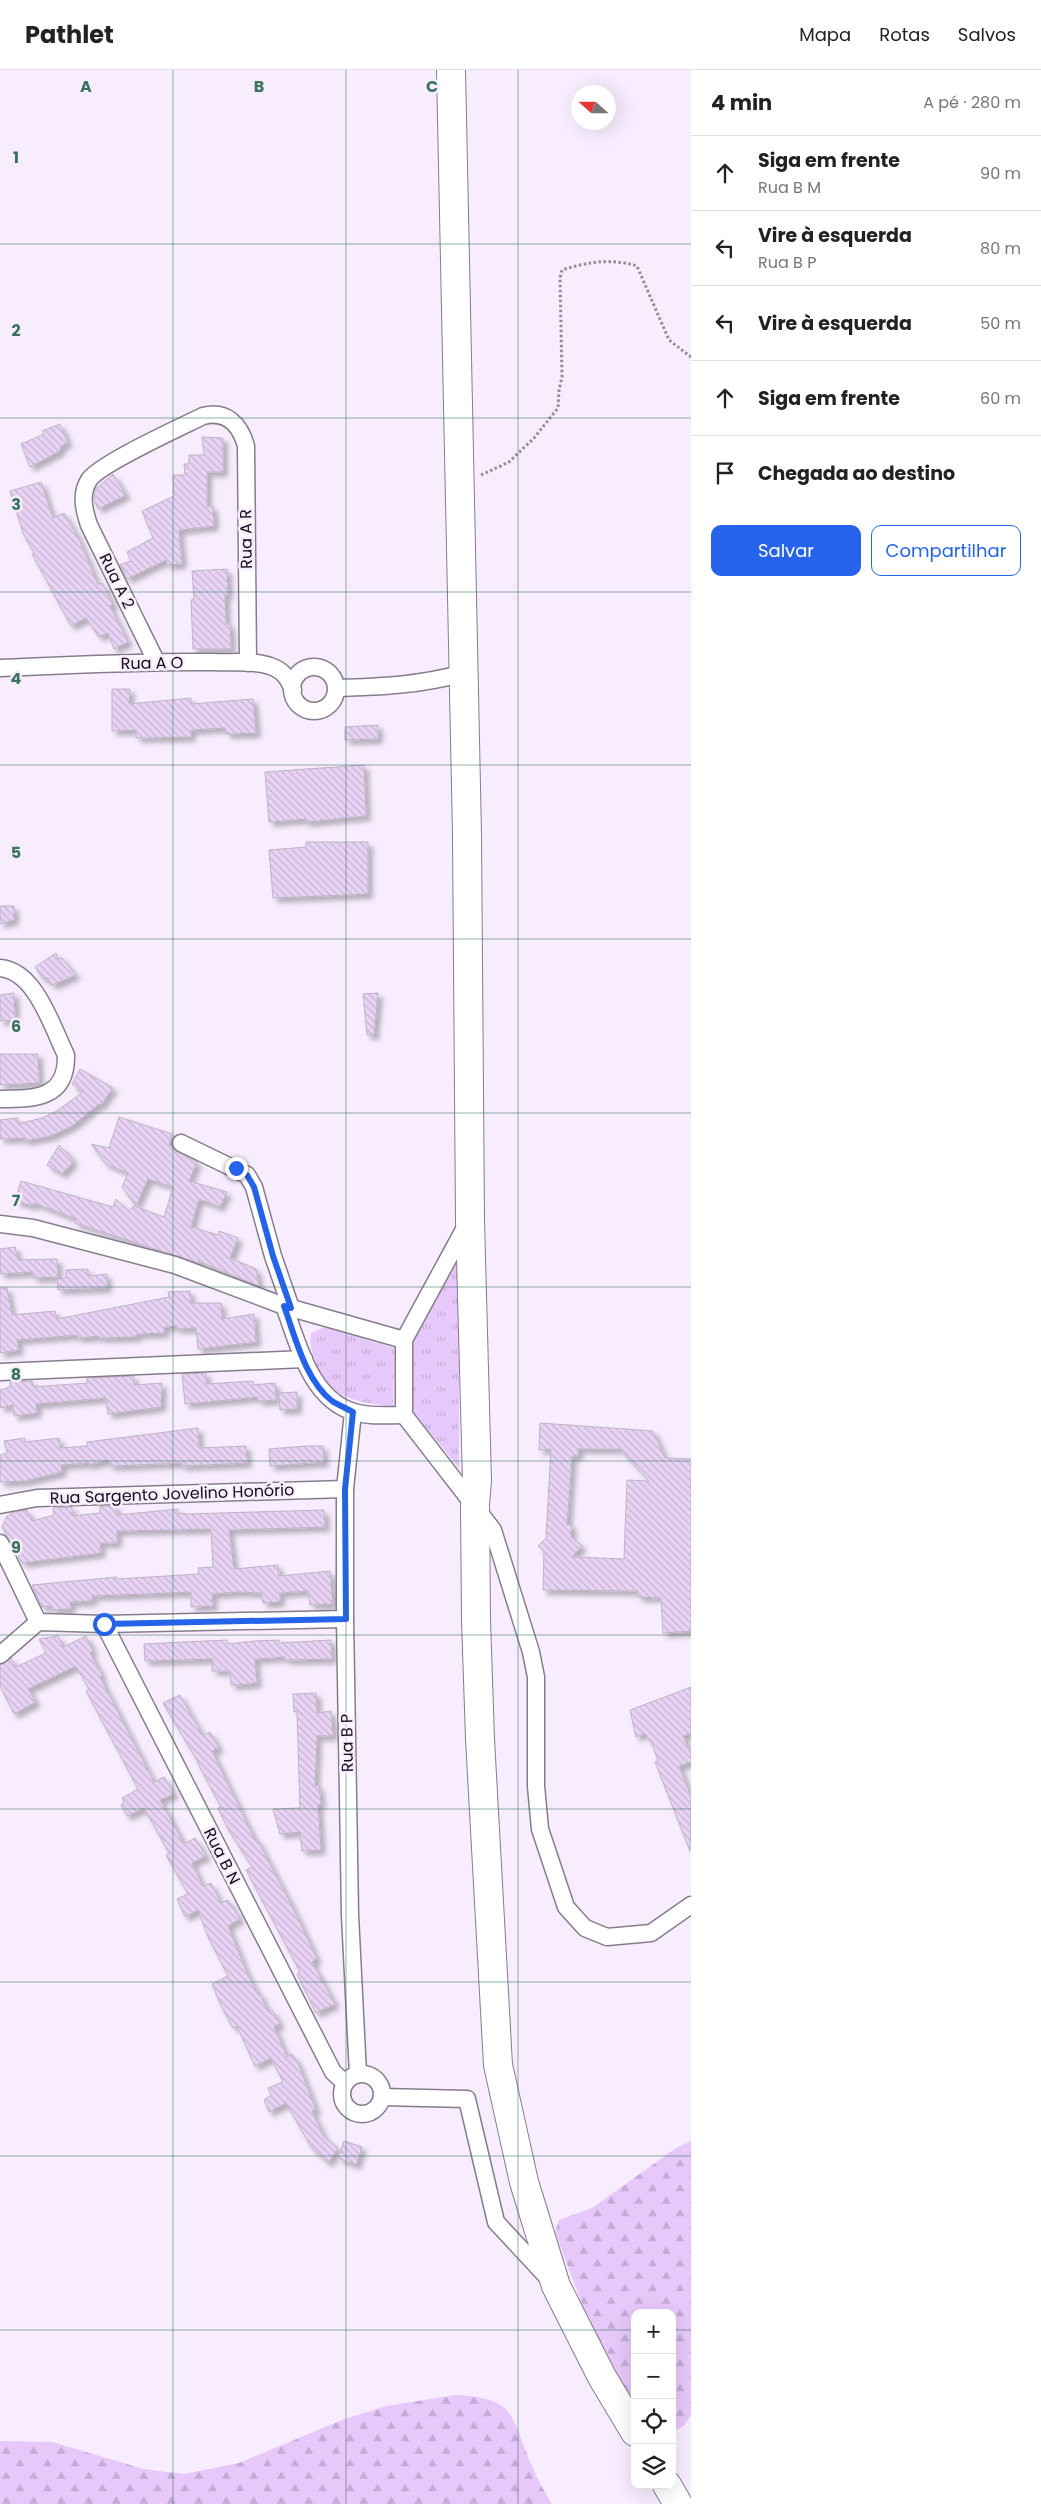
<!DOCTYPE html>
<html lang="pt">
<head>
<meta charset="utf-8">
<style>
  :root { --surface:#fff; --page:#f2f2f2; --text:#222; --muted:#767676; --line:#e0e0e0; --accent:#2563eb }
  body { margin:0; font-family:Poppins,sans-serif; background:var(--page); color:var(--text) }
  .controls { position:absolute; right:15px; bottom:15px; display:grid; overflow:hidden; border-radius:10px; box-shadow:0 5px 20px #0002 }
  .controls button { width:45px; height:45px; display:grid; place-items:center; padding:0; border:0; border-bottom:1px solid var(--line); background:var(--surface); color:var(--text); font:25px sans-serif }
  .compass { position:absolute; left:571px; top:15px; width:45px; height:45px; border-radius:50%; background:var(--surface); box-shadow:0 5px 20px #0002; rotate:291deg }
  .stop { position:absolute; width:15px; height:15px; margin:-11px; border:4px solid #2563eb; border-radius:50%; background:#fff }
  .stop.end { background:#2563eb; border-color:#fff; box-shadow:0 1px 5px #0008 }
  .list { margin:0; padding:0; list-style:none }
  h2 { display:flex; justify-content:space-between; align-items:center; height:65px; margin:0; padding:0 20px; font-size:21px }
  h2 small { font-size:16px; font-weight:400; color:var(--muted) }
  .list li { display:grid; grid-template-columns:32px 1fr auto; gap:15px; align-items:center; box-sizing:border-box; height:75px; padding:0 20px; border-top:1px solid var(--line) }
  .list b { display:block; font-size:19px; white-space:nowrap }
  .list p { margin:0; font-size:16px; white-space:nowrap; color:var(--muted) }
  .list em { font-size:16px; font-style:normal; color:var(--muted) }
  .actions { display:flex; gap:10px; padding:15px 20px }
  .actions a { flex:1; padding:11px 0; border:1px solid var(--accent); border-radius:10px; text-align:center; font-size:18px; color:var(--accent) }
  .actions .main { background:var(--accent); color:#fff }
  .icon { flex:none; width:28px; height:28px; fill:none; stroke:currentColor; stroke-width:2; stroke-linecap:round; stroke-linejoin:round }
  .map { position:relative; flex:none; width:691px; height:2434px; overflow:hidden }
  header { display:flex; align-items:center; gap:30px; box-sizing:border-box; height:70px; padding:0 25px; background:var(--surface); border-bottom:1px solid var(--line) }
  header strong { font-size:24px }
  nav { display:flex; gap:28px; margin-inline-start:auto; font-size:18px }
  main { display:flex }
  aside { flex:1; background:var(--surface) }
  .map>svg:first-child { display:block }
  .forest { fill:url(#forest-firs) }
  .park { fill:url(#park-tufts) }
  .building { fill:url(#building-back-hatch); stroke:#beb4c5; fill-rule:evenodd; filter:url(#shadow) }
  .lines { fill:none; stroke-linecap:round; stroke-linejoin:round }
  .street-casing { stroke:#867d8c; stroke-width:19 }
  .highway-casing { stroke:#867d8c; stroke-width:30 }
  .path { stroke:#938c98; stroke-width:3; stroke-dasharray:2.5 2.5; stroke-linecap:butt }
  .street { stroke:#fff; stroke-width:16 }
  .highway { stroke:#fff; stroke-width:28 }
  .route { stroke:#2563eb; stroke-width:6 }
  .grid { fill:none; stroke:#39735b; stroke-width:1; stroke-opacity:0.55 }
  .labels { text-anchor:middle; dominant-baseline:central; stroke-width:5; stroke-linejoin:round; paint-order:stroke }
  .street-label { font-size:16px; fill:#131015; stroke:#f7edfe }
  .grid-label { font-size:16px; text-anchor:middle; font-weight:bold; fill:#39735b; stroke:#f7edfe; stroke-width:5; stroke-linejoin:round; paint-order:stroke }
</style>
</head>
<body>
<header>
<strong>Pathlet</strong>
<nav><a>Mapa</a><a>Rotas</a><a>Salvos</a></nav>
</header>
<main>
<div class="map">
<svg width="691" height="2434" viewBox="0 0 691 2434">
  <defs>
    <pattern id="forest-firs" width="22" height="20" patternUnits="userSpaceOnUse" patternTransform="scale(1.25)"><rect width="22" height="20" fill="#e6c8fa"/><path d="M5 1l3.5 6h-7zM16 11l3.5 6h-7z" fill="#c4abd5"/></pattern>
    <pattern id="park-tufts" width="24" height="20" patternUnits="userSpaceOnUse" patternTransform="scale(1.25)"><rect width="24" height="20" fill="#e6c8fa"/><path d="M3 7l-1-3M5 7V3M7 7l1-3M15 17l-1-3M17 17v-4M19 17l1-3" fill="none" stroke="#c4abd5"/></pattern>
    <pattern id="building-back-hatch" width="6" height="6" patternUnits="userSpaceOnUse" patternTransform="scale(1.25)"><rect width="6" height="6" fill="#e8d3f5"/><path d="M-1 5l2 2M0 0l6 6M5-1l2 2" fill="none" stroke="#c6b4d1"/></pattern>
    <filter id="shadow"><feDropShadow dx="4.5" dy="4.5" stdDeviation="2.5" flood-color="#0004"/></filter>
  </defs>
  <rect width="100%" height="100%" fill="#f7edfe"/>
  <g class="forest">
    <polygon points="691,2071 691,2345 684,2356 672,2362 672,2243 635,2243 635,2341 606,2298 555,2162 559,2150 592,2138 676,2078"/>
    <path d="M456,2325c62,3 55,23 76,71 5,13 13,26 20,38h-552v-63l52,1 92,27 40,5 55,-11 103,-43 44,-14z"/>
  </g>
  <g class="park">
    <polygon points="459,1186 459,1398 412,1341 413,1272"/>
    <path d="M324,1257l70,21 -1,58c-34,-3 -64,-7 -77,-43 -4,-11 -7,-18 -5,-30z"/>
  </g>
  <g class="building">
    <polygon points="60,354 68,373 61,376 60,381 30,397 21,374 44,364 42,361"/>
    <polygon points="202,367 223,368 223,402 207,402 207,437 213,436 214,456 179,460 182,494 167,495 166,490 127,509 120,495 131,491 127,482 153,468 142,441 174,426 173,405 185,405 184,394 189,394 189,385 204,385"/>
    <polygon points="113,404 126,425 98,439 94,430 95,419"/>
    <polygon points="41,412 53,448 64,443 79,469 98,515 102,513 113,534 110,536 128,572 114,579 108,563 99,567 86,548 71,556 32,484 34,483 23,463 10,421"/>
    <polygon points="227,499 228,525 225,525 226,554 230,554 231,579 193,579 191,530 194,529 192,501"/>
    <polygon points="112,619 130,619 129,634 191,628 191,634 253,629 256,663 227,664 225,658 191,660 191,667 136,668 136,660 112,661"/>
    <polygon points="378,655 378,669 345,670 345,657"/>
    <polygon points="364,695 366,746 306,752 305,749 269,752 265,702"/>
    <polygon points="306,772 368,772 368,824 273,828 269,780 306,777"/>
    <polygon points="0,836 14,836 14,850 0,854"/>
    <polygon points="56,883 58,889 62,888 76,905 52,915 48,908 43,909 35,897"/>
    <polygon points="14,923 15,950 0,951 0,925"/>
    <polygon points="378,923 374,965 367,965 363,924"/>
    <polygon points="0,984 38,984 39,1013 0,1015"/>
    <polygon points="80,999 113,1018 101,1035 99,1034 72,1056 50,1066 25,1071 25,1068 0,1069 0,1050 18,1048 18,1054 42,1048 55,1042 83,1022 72,1014"/>
    <polygon points="119,1047 172,1064 169,1074 177,1082 197,1092 189,1111 227,1122 220,1137 199,1129 191,1157 218,1165 219,1161 238,1168 230,1188 256,1199 259,1216 198,1191 198,1193 75,1153 76,1149 34,1133 33,1136 15,1131 21,1111 113,1137 116,1129 128,1141 134,1136 164,1147 173,1117 148,1109 136,1136 122,1117 128,1103 106,1094 91,1074 109,1078"/>
    <polygon points="59,1075 72,1088 72,1093 62,1104 47,1095"/>
    <polygon points="15,1177 18,1190 57,1189 58,1207 33,1208 33,1202 0,1204 0,1179"/>
    <polygon points="88,1199 88,1206 107,1204 107,1218 58,1220 57,1209 66,1208 66,1200"/>
    <polygon points="0,1218 7,1218 12,1245 55,1241 57,1249 169,1227 168,1222 190,1221 191,1233 221,1233 222,1249 254,1244 256,1272 198,1279 196,1258 177,1259 177,1256 164,1257 164,1263 136,1264 136,1267 99,1268 99,1266 78,1268 77,1265 17,1270 19,1280 0,1283"/>
    <polygon points="206,1303 206,1314 253,1311 253,1315 275,1313 276,1330 258,1331 258,1327 185,1334 182,1304"/>
    <polygon points="134,1306 134,1315 162,1313 161,1337 108,1344 106,1328 36,1334 37,1343 14,1346 13,1335 0,1338 0,1320 10,1317 10,1312 32,1311 33,1317 87,1313 87,1308"/>
    <polygon points="297,1322 297,1339 280,1340 279,1323"/>
    <path d="M540,1353l113,8 12,27 26,1v172l-28,2 -2,-35 -23,-1v-6l-95,-1 1,-39 -6,-5 8,-8 5,-89 -12,1zM578,1379h42l29,32 -22,-1 -3,79 -52,-2 10,-11 -11,-9 1,-13 -5,1 5,-69h6z"/>
    <polygon points="198,1358 199,1378 246,1376 247,1393 182,1396 182,1393 112,1396 109,1395 108,1390 89,1395 89,1393 61,1395 62,1402 25,1411 0,1412 0,1385 7,1383 4,1371 25,1368 25,1372 59,1368 60,1378 87,1376 87,1372"/>
    <polygon points="307,1376 323,1376 324,1392 270,1396 269,1379"/>
    <polygon points="100,1436 116,1436 117,1445 178,1439 178,1443 187,1444 324,1440 325,1457 229,1460 234,1499 278,1495 279,1506 330,1501 333,1534 310,1535 308,1521 280,1523 280,1532 263,1533 261,1523 240,1522 212,1524 213,1536 191,1537 191,1522 92,1526 92,1531 70,1532 71,1539 52,1540 52,1536 42,1537 32,1515 117,1507 117,1509 199,1504 198,1498 213,1497 211,1459 117,1461 117,1473 100,1473 101,1483 22,1493 2,1457 7,1446 14,1442 27,1440 32,1451 54,1445 53,1438 72,1437 72,1446 100,1443"/>
    <polygon points="58,1566 63,1577 86,1566 93,1581 90,1583 102,1605 100,1607 154,1712 164,1707 174,1724 160,1730 173,1753 184,1774 195,1768 206,1786 192,1793 203,1816 211,1813 221,1833 228,1830 240,1849 228,1856 247,1903 258,1924 260,1923 268,1942 272,1940 280,1954 274,1957 287,1987 292,1984 298,1993 316,2040 312,2041 324,2067 338,2078 328,2093 311,2077 286,2033 269,2042 264,2030 271,2025 268,2018 283,2012 271,1988 255,1996 237,1956 233,1958 221,1936 212,1914 228,1906 208,1867 198,1840 185,1847 177,1829 188,1824 166,1785 169,1783 144,1738 127,1746 121,1735 124,1732 122,1728 138,1719 86,1621 89,1619 76,1596 28,1619 36,1632 14,1644 0,1616 0,1595 11,1588 16,1597 46,1583 39,1569"/>
    <polygon points="227,1570 228,1574 254,1571 279,1570 279,1573 331,1570 332,1589 285,1590 285,1587 255,1589 257,1613 239,1615 231,1615 230,1601 212,1601 213,1589 145,1591 144,1574"/>
    <polygon points="691,1617 691,1663 683,1666 691,1684 691,1692 679,1696 691,1726 690,1781 655,1692 658,1691 653,1676 645,1663 636,1667 630,1640"/>
    <polygon points="316,1623 317,1643 331,1641 333,1666 317,1666 315,1716 319,1716 321,1734 318,1735 321,1780 302,1781 300,1762 280,1764 273,1739 300,1738 297,1641 294,1642 293,1624"/>
    <polygon points="180,1625 203,1666 210,1662 219,1678 212,1681 255,1770 257,1769 294,1840 317,1889 312,1892 335,1934 316,1943 297,1904 300,1902 246,1800 252,1797 228,1759 218,1738 221,1737 198,1694 199,1694 163,1633"/>
    <polygon points="344,2071 362,2077 356,2095 338,2088"/>
  </g>
  <g class="lines">
    <defs>
      <g id="street">
        <path d="M156,591l-67,-136c-5,-15 -9,-31 0,-45 10,-16 92,-53 114,-64 23,-6 37,8 43,30l2,217"/>
        <circle cx="314" cy="619" r="22"/>
        <path d="M0,598c71,-3 142,-7 213,-6 18,1 41,-2 57,4 13,4 18,12 23,24"/>
        <path d="M336,618c44,-1 85,-3 128,-15"/>
        <path d="M0,898c36,3 52,59 66,87 1,44 -32,44 -66,44"/>
        <polyline points="181,1073 247,1105 254,1117 273,1186 291,1238"/>
        <polyline points="0,1154 33,1158 175,1195 284,1236 404,1270"/>
        <polyline points="467,1154 404,1270 404,1345 493,1460 531,1582 536,1607 536,1716 540,1759 566,1837 585,1858 607,1867 651,1863 691,1835"/>
        <path d="M284,1236c14,37 26,93 70,106 16,5 34,3 50,3"/>
        <polyline points="0,1302 304,1289"/>
        <polyline points="353,1342 345,1419 345,1549 350,1845 358,2004"/>
        <polyline points="0,1435 37,1428 345,1419"/>
        <polyline points="0,1473 38,1552"/>
        <polyline points="104,1554 333,2002 345,2013"/>
        <polyline points="0,1585 38,1552 104,1554 345,1549"/>
        <circle cx="362" cy="2024" r="20"/>
        <polyline points="382,2027 467,2029 496,2152 550,2210"/>
      </g>
      <g id="highway">
        <polyline points="451,0 467,765 470,1150 477,1411 475,1434 476,1550 480,1669 498,1995 524,2112 556,2216 602,2307 635,2362"/>
        <polyline points="667,2415 678,2434"/>
      </g>
    </defs>
    <use href="#street" class="street-casing"/>
    <use href="#highway" class="highway-casing"/>
    <path class="path" d="M481,405l28,-13 25,-24 24,-30 1,-18 3,-13 -2,-99 2,-8c25,-8 49,-12 75,-4l32,74 22,17"/>
    <use href="#street" class="street"/>
    <use href="#highway" class="highway"/>
  </g>
  <g class="lines">
    <path class="route" d="M104,1554l242,-5 -1,-130 8,-77c-7,-4 -15,-7 -21,-11 -27,-21 -37,-65 -48,-95l7,2 -18,-52 -19,-69 -7,-12 -11,-7"/>
  </g>
  <path class="grid" d="M173,0v2434M346,0v2434M518,0v2434M0,174h691M0,348h691M0,522h691M0,695h691M0,869h691M0,1043h691M0,1217h691M0,1391h691M0,1565h691M0,1739h691M0,1912h691M0,2086h691M0,2260h635M672,2260h19"/>
  <g class="labels">
    <g class="street-label">
      <text transform="translate(246 469) rotate(-91)">Rua A R</text>
      <text transform="translate(117 511) rotate(64)">Rua A 2</text>
      <text transform="translate(152 593) rotate(-1)">Rua A O</text>
      <text transform="translate(172 1424) rotate(-2)">Rua Sargento Jovelino Honório</text>
      <text transform="translate(347 1673) rotate(-91)">Rua B P</text>
      <text transform="translate(222 1786) rotate(63)">Rua B N</text>
    </g>
  </g>
  <g class="grid-label">
    <text x="86" y="22">A</text>
    <text x="259" y="22">B</text>
    <text x="432" y="22">C</text>
    <text x="16" y="93">1</text>
    <text x="16" y="266">2</text>
    <text x="16" y="440">3</text>
    <text x="16" y="614">4</text>
    <text x="16" y="788">5</text>
    <text x="16" y="962">6</text>
    <text x="16" y="1136">7</text>
    <text x="16" y="1310">8</text>
    <text x="16" y="1483">9</text>
  </g>
</svg>
<div class="controls">
<button>+</button>
<button>−</button>
<button><svg class="icon" aria-label="locate" viewBox="0 0 24 24"><circle cx="12" cy="12" r="6"/><path d="M12 2v4M12 18v4M2 12h4M18 12h4"/></svg></button>
<button><svg class="icon" aria-label="layers" viewBox="0 0 24 24"><path d="M12 4l9 5-9 5-9-5zM3 14l9 5 9-5"/></svg></button>
</div>
<svg class="compass" viewBox="-18 -18 36 36"><path d="M0-13l5 13h-10z" fill="#e53935"/><path d="M0 13l5-13h-10z" fill="#767676"/></svg>
<div class="stop" style="left:104px;top:1554px"></div>
<div class="stop end" style="left:236px;top:1098px"></div>
</div>
<aside>
<h2>4 min<small>A pé · 280 m</small></h2>
<ul class="list">
<li><svg class="icon" aria-label="ahead" viewBox="0 0 24 24"><path d="M12 20V5M6 11l6-6 6 6"/></svg><div><b>Siga em frente</b><p>Rua B M</p></div><em>90 m</em></li>
<li><svg class="icon" aria-label="left" viewBox="0 0 24 24"><path d="M17 20v-9H6M10 6l-5 5 5 5"/></svg><div><b>Vire à esquerda</b><p>Rua B P</p></div><em>80 m</em></li>
<li><svg class="icon" aria-label="left" viewBox="0 0 24 24"><path d="M17 20v-9H6M10 6l-5 5 5 5"/></svg><div><b>Vire à esquerda</b></div><em>50 m</em></li>
<li><svg class="icon" aria-label="ahead" viewBox="0 0 24 24"><path d="M12 20V5M6 11l6-6 6 6"/></svg><div><b>Siga em frente</b></div><em>60 m</em></li>
<li><svg class="icon" aria-label="arrive" viewBox="0 0 24 24"><path d="M6 21V4h12l-3 4 3 4H6"/></svg><div><b>Chegada ao destino</b></div></li>
</ul>
<div class="actions"><a class="main">Salvar</a><a>Compartilhar</a></div>
</aside>
</main>
</body>
</html>
